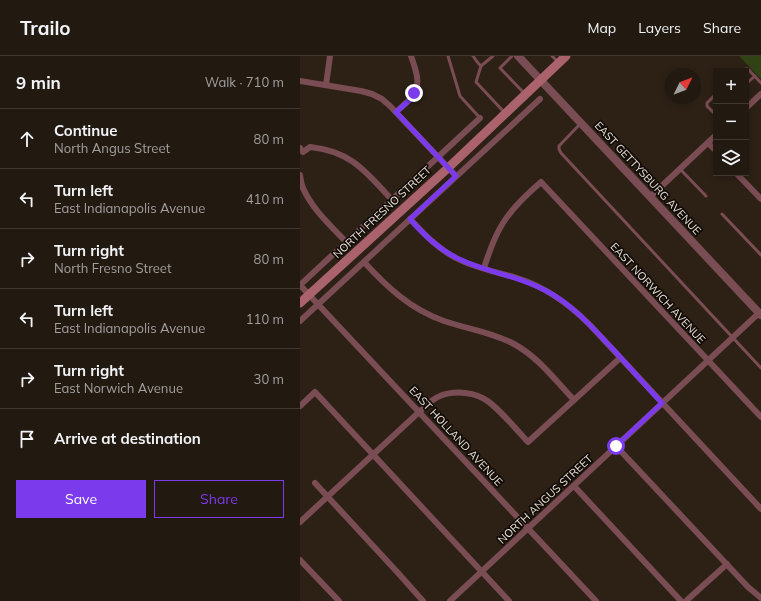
<!DOCTYPE html>
<html lang="en">
<head>
<meta charset="utf-8">
<style>
  :root { --surface:#221910; --page:#2a2219; --text:#f1f3f6; --muted:#a2a09f; --line:#3f3830; --accent:#7c3aed }
  body { margin:0; font-family:Mulish,sans-serif; background:var(--page); color:var(--text) }
  .controls { position:absolute; right:12px; top:12px; display:grid; overflow:hidden; border-radius:0px; box-shadow:0 2px 6px #0003 }
  .controls button { width:36px; height:36px; display:grid; place-items:center; padding:0; border:0; border-bottom:1px solid var(--line); background:var(--surface); color:var(--text); font:20px sans-serif }
  .compass { position:absolute; left:365px; top:12px; width:36px; height:36px; border-radius:50%; background:var(--surface); box-shadow:0 2px 6px #0003; rotate:47deg }
  .stop { position:absolute; width:12px; height:12px; margin:-9px; border:3px solid #7c3aed; border-radius:50%; background:#fff }
  .stop.end { background:#7c3aed; border-color:#fff; box-shadow:0 1px 4px #0008 }
  .list { margin:0; padding:0; list-style:none }
  h2 { display:flex; justify-content:space-between; align-items:center; height:52px; margin:0; padding:0 16px; font-size:17px }
  h2 small { font-size:13px; font-weight:400; color:var(--muted) }
  .list li { display:grid; grid-template-columns:26px 1fr auto; gap:12px; align-items:center; box-sizing:border-box; height:60px; padding:0 16px; border-top:1px solid var(--line) }
  .list b { display:block; font-size:15px; white-space:nowrap }
  .list p { margin:0; font-size:13px; white-space:nowrap; color:var(--muted) }
  .list em { font-size:13px; font-style:normal; color:var(--muted) }
  .actions { display:flex; gap:8px; padding:12px 16px }
  .actions a { flex:1; padding:9px 0; border:1px solid var(--accent); border-radius:0px; text-align:center; font-size:14px; color:var(--accent) }
  .actions .main { background:var(--accent); color:#fff }
  .icon { flex:none; width:22px; height:22px; fill:none; stroke:currentColor; stroke-width:2; stroke-linecap:round; stroke-linejoin:round }
  .map { position:relative; flex:none; width:461px; height:545px; overflow:hidden }
  header { display:flex; align-items:center; gap:24px; box-sizing:border-box; height:56px; padding:0 20px; background:var(--surface); border-bottom:1px solid var(--line) }
  header strong { font-size:19px }
  nav { display:flex; gap:22px; margin-inline-start:auto; font-size:14px }
  main { display:flex }
  aside { flex:1; background:var(--surface) }
  .map>svg:first-child { display:block }
  .green { fill:#314215 }
  .lines { fill:none; stroke-linecap:round; stroke-linejoin:round }
  .service { stroke:#7a4c53; stroke-width:3 }
  .minor { stroke:#7a4c53; stroke-width:6 }
  .tertiary { stroke:#7a4c53; stroke-width:8 }
  .secondary { stroke:#aa626d; stroke-width:9 }
  .route { stroke:#7c3aed; stroke-width:5 }
  .labels { text-anchor:middle; dominant-baseline:central; stroke-width:3.5; stroke-linejoin:round; paint-order:stroke }
  .street-label { font-size:11px; fill:#ede4dc; stroke:#110c07 }
</style>
</head>
<body>
<header>
<strong>Trailo</strong>
<nav><a>Map</a><a>Layers</a><a>Share</a></nav>
</header>
<main>
<aside>
<h2>9 min<small>Walk · 710 m</small></h2>
<ul class="list">
<li><svg class="icon" aria-label="ahead" viewBox="0 0 24 24"><path d="M12 20V5M6 11l6-6 6 6"/></svg><div><b>Continue</b><p>North Angus Street</p></div><em>80 m</em></li>
<li><svg class="icon" aria-label="left" viewBox="0 0 24 24"><path d="M17 20v-9H6M10 6l-5 5 5 5"/></svg><div><b>Turn left</b><p>East Indianapolis Avenue</p></div><em>410 m</em></li>
<li><svg class="icon" aria-label="right" viewBox="0 0 24 24"><path d="M7 20v-9h11M14 6l5 5-5 5"/></svg><div><b>Turn right</b><p>North Fresno Street</p></div><em>80 m</em></li>
<li><svg class="icon" aria-label="left" viewBox="0 0 24 24"><path d="M17 20v-9H6M10 6l-5 5 5 5"/></svg><div><b>Turn left</b><p>East Indianapolis Avenue</p></div><em>110 m</em></li>
<li><svg class="icon" aria-label="right" viewBox="0 0 24 24"><path d="M7 20v-9h11M14 6l5 5-5 5"/></svg><div><b>Turn right</b><p>East Norwich Avenue</p></div><em>30 m</em></li>
<li><svg class="icon" aria-label="arrive" viewBox="0 0 24 24"><path d="M6 21V4h12l-3 4 3 4H6"/></svg><div><b>Arrive at destination</b></div></li>
</ul>
<div class="actions"><a class="main">Save</a><a>Share</a></div>
</aside>
<div class="map">
<svg width="461" height="545" viewBox="0 0 461 545">
  <rect width="100%" height="100%" fill="#2d2116"/>
  <polygon class="green" points="439,0 461,0 461,23"/>
  <g class="lines">
    <g class="service">
      <polyline points="148,0 160,40 180,62"/>
      <polyline points="173,0 178,7 181,10 193,0"/>
      <polyline points="212,0 200,12 224,37"/>
      <polyline points="252,0 258,6"/>
      <polyline points="181,10 176,26 204,56"/>
      <polyline points="441,15 446,13 448,13 461,27"/>
      <polyline points="446,28 455,20"/>
      <polyline points="416,38 407,47 407,50 416,59"/>
      <polyline points="280,68 259,90 259,93 261,97 461,312"/>
      <polyline points="380,113 406,140"/>
      <polyline points="422,158 461,199"/>
    </g>
    <g class="minor">
      <polyline points="0,25 61,35 72,38 82,43 90,50 156,120"/>
      <polyline points="26,29 30,0"/>
      <polyline points="446,52 461,38"/>
      <path d="M96,56c24,-21 26,-25 15,-56"/>
      <polyline points="408,87 416,95"/>
      <path d="M0,92l3,4 7,-5c41,4 56,25 82,53"/>
      <polyline points="436,117 461,143"/>
      <path d="M0,119c1,5 1,9 3,13 9,21 28,38 44,55"/>
      <polyline points="350,141 416,79"/>
      <path d="M110,163c14,15 27,29 46,39 18,10 41,14 61,20 29,9 52,26 73,47l171,184"/>
      <path d="M64,206c23,25 46,47 80,59 23,8 48,11 70,23 24,13 41,36 60,56"/>
      <path d="M184,212c5,-16 10,-31 19,-45 10,-16 24,-29 38,-41l220,235"/>
      <polyline points="0,229 296,545"/>
      <polyline points="0,229 180,62"/>
      <polyline points="0,265 240,43"/>
      <polyline points="0,350 15,336 209,545"/>
      <polyline points="316,390 448,531 461,542"/>
      <polyline points="15,427 99,518 123,545"/>
      <polyline points="274,430 381,545"/>
      <path d="M0,466l130,-120c3,-2 7,-5 10,-6 15,-6 36,-4 49,6 14,11 27,27 39,40l92,-84"/>
      <polyline points="0,504 39,545"/>
      <polyline points="150,545 459,257"/>
      <polyline points="386,545 427,508"/>
    </g>
    <polyline class="tertiary" points="218,0 461,259"/>
    <polyline class="secondary" points="0,247 148,112 266,0"/>
  </g>
  <g class="lines">
    <path class="route" d="M114,37l-4,7 -14,12 60,64 -46,43c14,16 29,31 49,40 29,14 62,17 91,34 23,13 41,33 59,52 18,19 35,39 53,58l-46,43"/>
  </g>
  <g class="labels">
    <g class="street-label">
      <text transform="translate(348 122) rotate(47)">EAST GETTYSBURG AVENUE</text>
      <text transform="translate(82 156) rotate(-43)">NORTH FRESNO STREET</text>
      <text transform="translate(358 237) rotate(47)">EAST NORWICH AVENUE</text>
      <text transform="translate(156 380) rotate(47)">EAST HOLLAND AVENUE</text>
      <text transform="translate(245 443) rotate(-43)">NORTH ANGUS STREET</text>
    </g>
  </g>
</svg>
<div class="controls">
<button>+</button>
<button>−</button>
<button><svg class="icon" aria-label="layers" viewBox="0 0 24 24"><path d="M12 4l9 5-9 5-9-5zM3 14l9 5 9-5"/></svg></button>
</div>
<svg class="compass" viewBox="-18 -18 36 36"><path d="M0-13l5 13h-10z" fill="#e53935"/><path d="M0 13l5-13h-10z" fill="#a2a09f"/></svg>
<div class="stop" style="left:316px;top:390px"></div>
<div class="stop end" style="left:114px;top:37px"></div>
</div>
</main>
</body>
</html>
